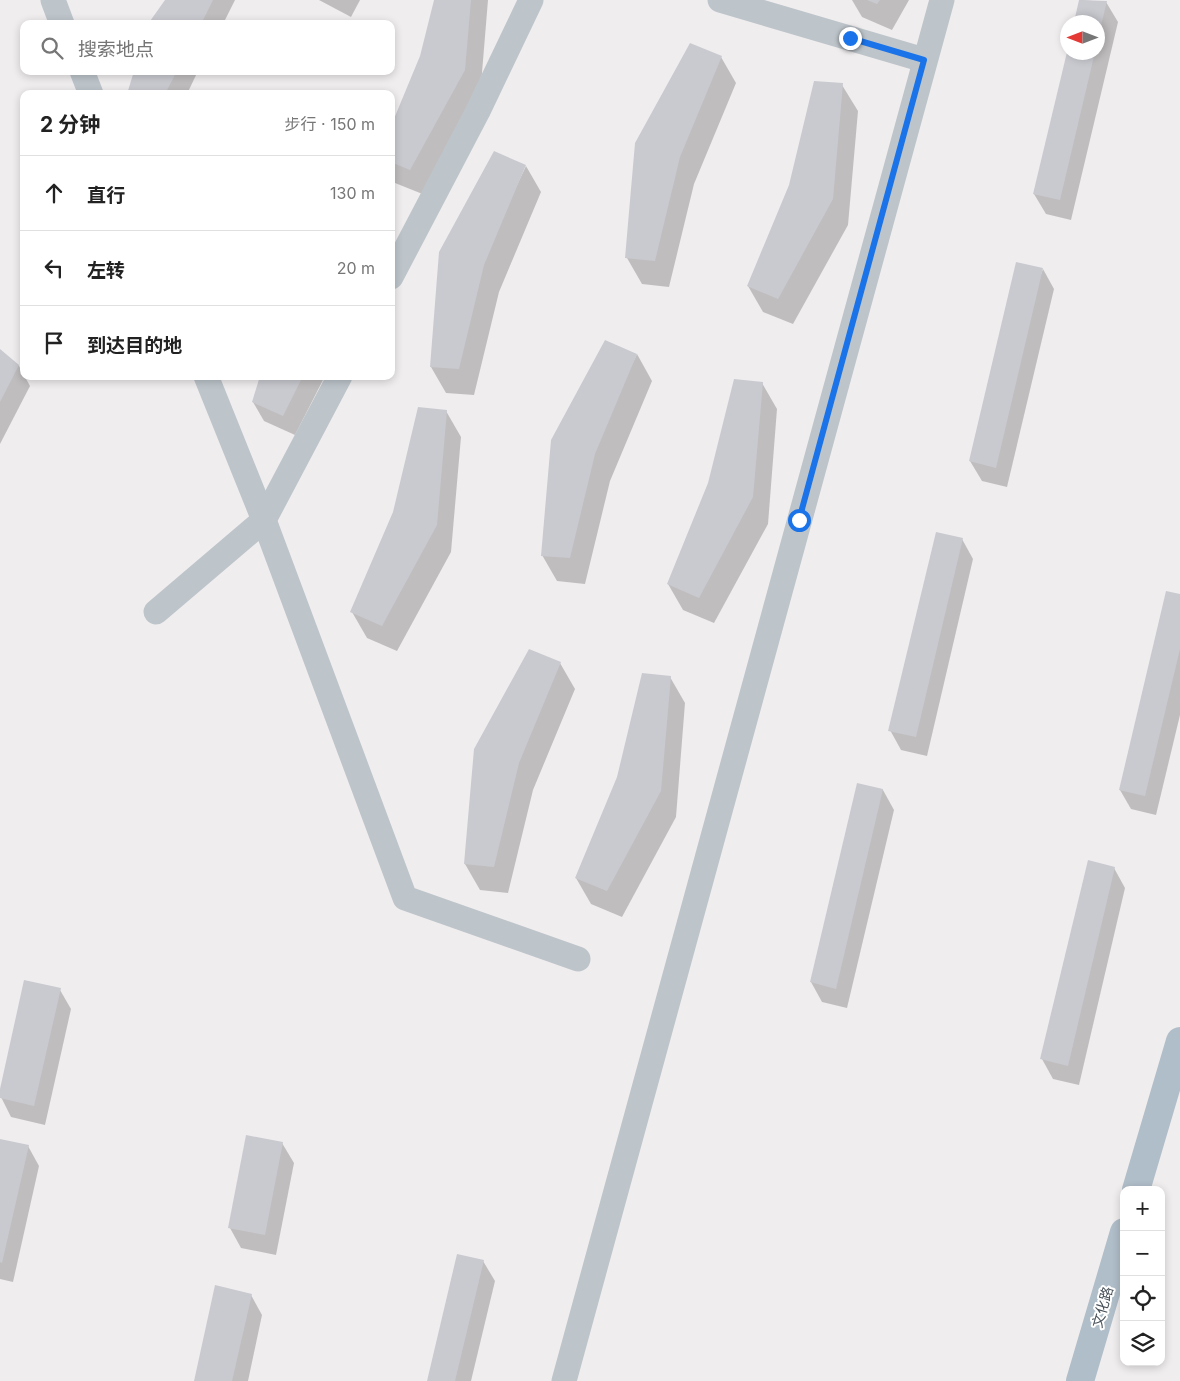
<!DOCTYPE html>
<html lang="zh">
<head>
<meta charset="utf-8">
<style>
  :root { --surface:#fff; --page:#f2f2f2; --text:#222; --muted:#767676; --line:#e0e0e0 }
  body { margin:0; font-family:Inter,"Noto Sans SC",sans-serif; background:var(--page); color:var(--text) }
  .controls { position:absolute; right:15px; bottom:15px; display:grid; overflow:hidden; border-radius:10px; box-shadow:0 2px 8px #0003 }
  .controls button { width:45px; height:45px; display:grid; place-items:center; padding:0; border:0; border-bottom:1px solid var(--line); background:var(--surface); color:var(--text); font:25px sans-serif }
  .compass { position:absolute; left:1060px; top:15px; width:45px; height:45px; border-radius:50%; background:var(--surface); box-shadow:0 2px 8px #0003; rotate:270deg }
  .stop { position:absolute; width:15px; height:15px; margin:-11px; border:4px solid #1a73e8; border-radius:50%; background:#fff }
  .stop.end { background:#1a73e8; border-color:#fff; box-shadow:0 1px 5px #0008 }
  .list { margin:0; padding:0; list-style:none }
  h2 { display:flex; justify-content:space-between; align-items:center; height:65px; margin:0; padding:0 20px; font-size:21px }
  h2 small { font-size:16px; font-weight:400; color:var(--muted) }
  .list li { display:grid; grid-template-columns:32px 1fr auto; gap:15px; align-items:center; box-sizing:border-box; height:75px; padding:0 20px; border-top:1px solid var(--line) }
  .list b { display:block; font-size:19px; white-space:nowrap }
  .list em { font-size:16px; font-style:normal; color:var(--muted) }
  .icon { flex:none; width:28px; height:28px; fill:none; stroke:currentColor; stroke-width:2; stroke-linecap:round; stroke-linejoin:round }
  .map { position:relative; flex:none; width:1180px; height:1381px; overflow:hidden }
  .search { position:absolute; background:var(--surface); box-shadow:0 2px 8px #0003; left:20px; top:20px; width:375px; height:55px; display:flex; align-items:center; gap:12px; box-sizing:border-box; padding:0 18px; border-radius:10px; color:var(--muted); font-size:19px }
  .panel { position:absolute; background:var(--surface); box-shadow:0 2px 8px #0003; left:20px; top:90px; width:375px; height:290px; border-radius:10px }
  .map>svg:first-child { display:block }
  .shadow { fill:#0003 }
  .building { fill:#c9cad0 }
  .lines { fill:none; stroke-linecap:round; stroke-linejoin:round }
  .minor { stroke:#bdc5cb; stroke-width:25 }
  .major { stroke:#b0bec9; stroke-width:28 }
  .route { stroke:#1a73e8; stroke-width:6 }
  .labels { text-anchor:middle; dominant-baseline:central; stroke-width:4; stroke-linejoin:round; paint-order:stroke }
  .street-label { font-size:14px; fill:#485159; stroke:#fff }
</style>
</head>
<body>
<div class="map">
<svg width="1180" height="1381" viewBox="0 0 1180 1381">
  <rect width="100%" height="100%" fill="#f0edee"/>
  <g class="shadow">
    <polygon points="166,0 235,0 223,24 150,24"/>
    <polygon points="319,0 360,0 351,17"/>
    <polygon points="435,0 488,0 480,97 425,195 395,183 391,176 391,129 422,56"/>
    <polygon points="852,0 909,0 892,30 862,17"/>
    <polygon points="1080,0 1106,2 1118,22 1071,220 1046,214 1034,194 1068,52 1098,52 1098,22 1075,22"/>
    <polygon points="721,57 736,83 694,184 669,287 642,284 627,258 636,144"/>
    <polygon points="135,71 198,71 187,94 128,94"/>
    <polygon points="842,85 858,111 848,225 793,324 763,312 748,286"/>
    <polygon points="526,166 541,192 499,292 474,395 446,393 431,367"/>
    <polygon points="1043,269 1054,289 1007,487 982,481 970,461"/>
    <polygon points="0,351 19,366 30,386 0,444"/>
    <polygon points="637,354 652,381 610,481 585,584 557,581 542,555"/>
    <polygon points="261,376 325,376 295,435 264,421 253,402"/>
    <polygon points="762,383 777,409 768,524 714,623 683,610 668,584"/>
    <polygon points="446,411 461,437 451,552 397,651 367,638 352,612"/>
    <polygon points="962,539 973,559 927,756 901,750 890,730"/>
    <polygon points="1180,595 1180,715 1156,815 1131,809 1120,790"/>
    <polygon points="560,663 575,689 533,790 508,893 480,890 465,864"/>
    <polygon points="670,677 685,703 676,817 622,917 591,904 576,878"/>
    <polygon points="858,784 883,790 894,810 847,1008 822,1002 811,982"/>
    <polygon points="1114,868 1125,888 1079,1085 1053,1079 1042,1059"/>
    <polygon points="60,990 71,1009 45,1125 11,1117 0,1095"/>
    <polygon points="0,1140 28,1146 39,1166 13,1282 0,1279"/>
    <polygon points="282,1143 294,1163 276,1255 241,1248 230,1228"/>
    <polygon points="483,1261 495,1281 471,1381 429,1381"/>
    <polygon points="251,1295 262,1315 248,1381 195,1381"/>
  </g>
  <g class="building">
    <polygon points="165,0 213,0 201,24 148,24"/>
    <polygon points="434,0 471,0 465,70 410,170 391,162 391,126 420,56"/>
    <polygon points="867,0 880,0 877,4"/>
    <polygon points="1079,0 1107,1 1098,38 1098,22 1074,22"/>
    <polygon points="690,43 722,56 680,157 655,261 625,258 635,143"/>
    <polygon points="1067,52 1095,52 1060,200 1033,194"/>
    <polygon points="134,71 177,71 165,94 127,94"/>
    <polygon points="814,81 843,83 833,199 778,299 747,286 789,185"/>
    <polygon points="494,151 526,165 484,265 459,369 430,367 439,252"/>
    <polygon points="1016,262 1043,268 996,468 969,461"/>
    <polygon points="605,340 637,354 595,454 570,558 541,556 551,440"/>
    <polygon points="0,349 19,365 0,402"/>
    <polygon points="260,376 303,376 283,416 252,402"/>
    <polygon points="734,379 763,382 753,497 699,598 667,584 708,483"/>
    <polygon points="418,407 447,410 437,525 382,626 350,612 393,512"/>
    <polygon points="936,532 963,538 916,737 888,731"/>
    <polygon points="1166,591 1180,594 1180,649 1145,796 1119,790"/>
    <polygon points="529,649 561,662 519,763 494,867 464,864 474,749"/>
    <polygon points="642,673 671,676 661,791 607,891 575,878 617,777"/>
    <polygon points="857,783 883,789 836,989 810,982"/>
    <polygon points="1088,860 1115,867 1068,1066 1040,1059"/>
    <polygon points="24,980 61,988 34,1106 0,1098 0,1089"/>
    <polygon points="246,1135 283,1142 265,1235 228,1228"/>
    <polygon points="0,1139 29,1145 2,1263 0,1262"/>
    <polygon points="457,1254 484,1260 455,1381 427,1381"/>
    <polygon points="215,1285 252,1294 232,1381 194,1381"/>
  </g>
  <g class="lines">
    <g class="minor">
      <polyline points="53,0 62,24"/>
      <polyline points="720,0 924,60"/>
      <polyline points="82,71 91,94"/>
      <polyline points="391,277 478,111 531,0"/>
      <polyline points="206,376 264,520 405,898 578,959"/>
      <polyline points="156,612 264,520 340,376"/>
      <polyline points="564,1381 942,0"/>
    </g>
    <g class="major">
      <polyline points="1136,1190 1180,1041"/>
      <polyline points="1080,1381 1124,1232"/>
    </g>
  </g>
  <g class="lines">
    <polyline class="route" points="799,520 924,60 850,38"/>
  </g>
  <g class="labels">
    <g class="street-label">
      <text transform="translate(1102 1307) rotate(-74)">文化路</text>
    </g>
  </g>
</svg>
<div class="controls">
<button>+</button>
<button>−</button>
<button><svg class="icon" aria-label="locate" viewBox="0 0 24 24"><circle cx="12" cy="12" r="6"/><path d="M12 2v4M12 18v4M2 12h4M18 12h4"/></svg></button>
<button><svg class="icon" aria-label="layers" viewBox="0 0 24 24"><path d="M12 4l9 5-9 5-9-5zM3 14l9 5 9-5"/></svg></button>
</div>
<svg class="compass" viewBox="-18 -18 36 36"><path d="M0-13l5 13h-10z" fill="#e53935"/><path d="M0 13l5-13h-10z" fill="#767676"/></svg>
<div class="stop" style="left:799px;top:520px"></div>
<div class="stop end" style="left:850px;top:38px"></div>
<div class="search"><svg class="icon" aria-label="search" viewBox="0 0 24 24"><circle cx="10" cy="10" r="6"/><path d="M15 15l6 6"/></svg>搜索地点</div>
<section class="panel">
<h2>2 分钟<small>步行 · 150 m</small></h2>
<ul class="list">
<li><svg class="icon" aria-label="ahead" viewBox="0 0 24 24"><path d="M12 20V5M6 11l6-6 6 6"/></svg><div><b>直行</b></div><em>130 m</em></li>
<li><svg class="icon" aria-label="left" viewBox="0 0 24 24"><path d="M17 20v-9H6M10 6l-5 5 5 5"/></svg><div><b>左转</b></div><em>20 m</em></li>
<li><svg class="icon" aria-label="arrive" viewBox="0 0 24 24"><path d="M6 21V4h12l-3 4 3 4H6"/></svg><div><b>到达目的地</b></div></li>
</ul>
</section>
</div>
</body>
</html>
